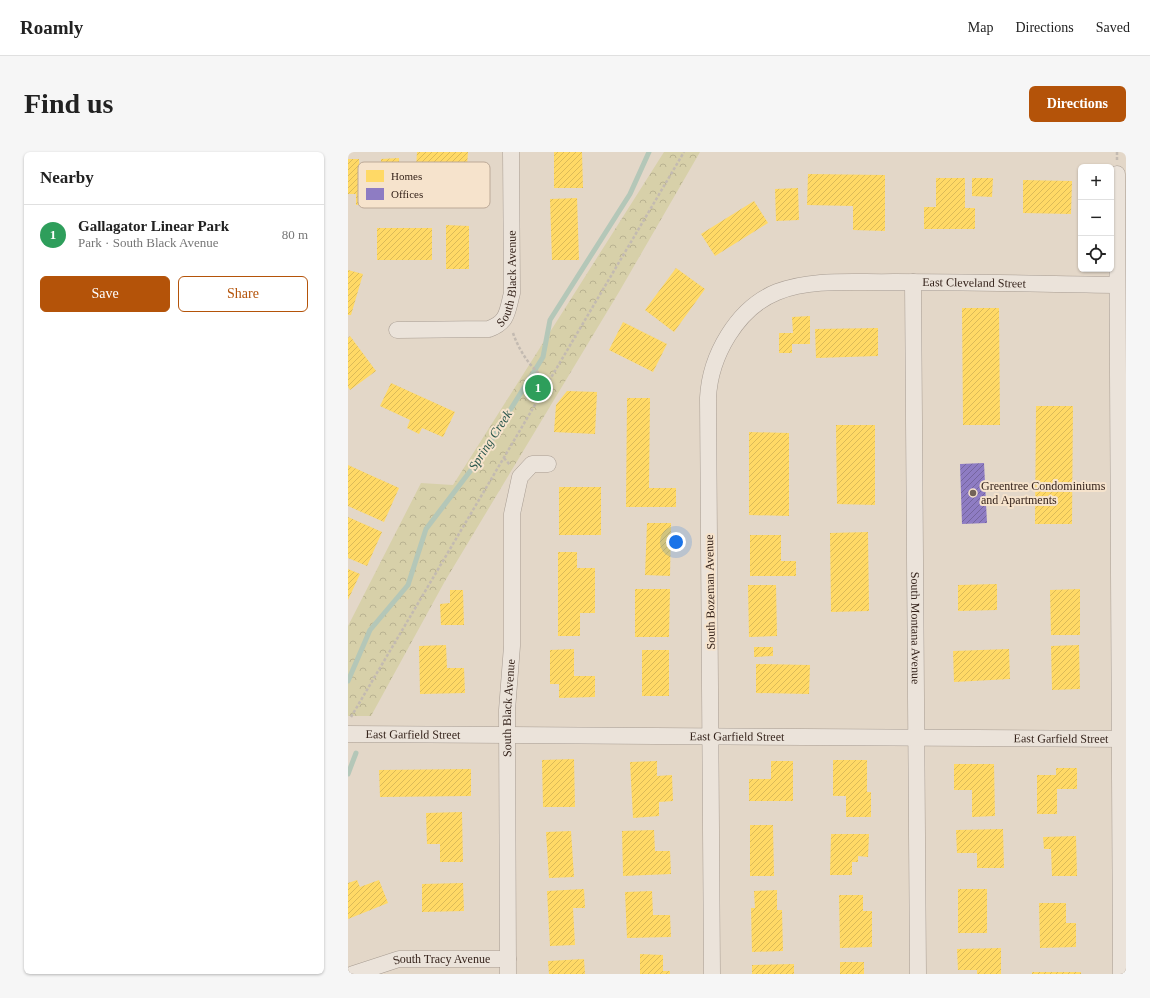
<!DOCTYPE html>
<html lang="en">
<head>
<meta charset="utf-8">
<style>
  :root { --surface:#fff; --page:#f6f6f6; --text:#222; --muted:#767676; --line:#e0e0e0; --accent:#b45309 }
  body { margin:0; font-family:Georgia,serif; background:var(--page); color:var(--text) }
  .controls { position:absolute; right:12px; top:12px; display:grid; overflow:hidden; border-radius:6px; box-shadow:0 1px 3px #0004 }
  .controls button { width:36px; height:36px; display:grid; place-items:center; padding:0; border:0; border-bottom:1px solid var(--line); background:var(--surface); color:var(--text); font:20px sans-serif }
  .you { position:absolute; left:328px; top:390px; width:14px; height:14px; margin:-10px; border:3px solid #fff; border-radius:50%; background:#1a73e8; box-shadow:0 0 0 6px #1a73e833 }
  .badge { display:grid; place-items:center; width:26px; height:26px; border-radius:50%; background:var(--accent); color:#fff; font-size:13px; font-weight:700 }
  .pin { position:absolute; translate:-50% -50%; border:2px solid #fff; box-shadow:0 1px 4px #0006 }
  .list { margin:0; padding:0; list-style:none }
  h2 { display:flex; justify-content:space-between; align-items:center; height:52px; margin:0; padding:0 16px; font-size:17px }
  h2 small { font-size:13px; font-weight:400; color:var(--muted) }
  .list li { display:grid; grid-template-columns:26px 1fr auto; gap:12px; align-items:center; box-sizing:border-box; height:60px; padding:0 16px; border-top:1px solid var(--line) }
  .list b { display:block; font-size:15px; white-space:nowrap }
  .list p { margin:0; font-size:13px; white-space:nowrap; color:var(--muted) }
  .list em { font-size:13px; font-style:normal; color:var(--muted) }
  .actions { display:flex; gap:8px; padding:12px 16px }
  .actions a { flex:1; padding:9px 0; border:1px solid var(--accent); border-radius:6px; text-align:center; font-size:14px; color:var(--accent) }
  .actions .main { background:var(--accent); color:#fff }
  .icon { flex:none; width:22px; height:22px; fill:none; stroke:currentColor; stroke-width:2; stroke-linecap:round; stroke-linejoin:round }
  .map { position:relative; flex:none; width:778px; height:822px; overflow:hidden; border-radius:6px }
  header { display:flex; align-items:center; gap:24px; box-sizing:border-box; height:56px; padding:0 20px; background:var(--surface); border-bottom:1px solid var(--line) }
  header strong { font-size:19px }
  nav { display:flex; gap:22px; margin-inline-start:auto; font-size:14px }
  .intro { display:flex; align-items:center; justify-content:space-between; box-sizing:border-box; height:96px; padding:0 24px }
  h1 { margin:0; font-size:28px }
  .button { padding:10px 18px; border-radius:6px; background:var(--accent); color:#fff; font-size:14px; font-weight:700 }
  main { display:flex; gap:24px; padding:0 24px }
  aside { flex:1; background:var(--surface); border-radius:6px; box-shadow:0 1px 3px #0004 }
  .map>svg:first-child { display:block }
  .park { fill:url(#park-crowns) }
  .homes { fill:url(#homes-hatch) }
  .offices { fill:url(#offices-hatch) }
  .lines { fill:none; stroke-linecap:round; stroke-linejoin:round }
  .stream { stroke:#b4c7b8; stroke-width:5 }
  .minor-casing { stroke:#a79c92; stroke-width:17 }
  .path { stroke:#c3bab1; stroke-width:2.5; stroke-dasharray:3 2; stroke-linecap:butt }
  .minor { stroke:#ebe3da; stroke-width:16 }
  .poi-dot { fill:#726258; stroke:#f6e3cc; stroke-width:1.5 }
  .labels { text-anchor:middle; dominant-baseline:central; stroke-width:4; stroke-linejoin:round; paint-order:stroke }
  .street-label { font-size:12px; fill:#35231b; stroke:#f6e3cc }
  .poi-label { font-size:12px; fill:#35231b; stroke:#f6e3cc; text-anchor:start }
  .water-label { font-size:13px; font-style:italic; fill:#29564c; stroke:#f6e3cc }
  .key { fill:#f6e3cc; stroke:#bca997; stroke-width:1 }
  .key-label { font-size:11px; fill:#35231b }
</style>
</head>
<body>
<header>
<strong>Roamly</strong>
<nav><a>Map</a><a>Directions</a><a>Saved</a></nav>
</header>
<div class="intro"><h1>Find us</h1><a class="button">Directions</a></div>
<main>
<aside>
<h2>Nearby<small></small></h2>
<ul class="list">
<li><span class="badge" style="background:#2e9e5b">1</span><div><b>Gallagator Linear Park</b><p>Park · South Black Avenue</p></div><em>80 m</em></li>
</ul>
<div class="actions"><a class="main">Save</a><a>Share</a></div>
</aside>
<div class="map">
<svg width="778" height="822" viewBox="0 0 778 822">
  <defs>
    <pattern id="park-crowns" width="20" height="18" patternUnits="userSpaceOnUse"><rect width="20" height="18" fill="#d7d0a9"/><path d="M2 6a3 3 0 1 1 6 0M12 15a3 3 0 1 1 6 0" fill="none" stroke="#b9b291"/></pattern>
    <pattern id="homes-hatch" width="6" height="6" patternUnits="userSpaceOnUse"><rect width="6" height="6" fill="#ffd966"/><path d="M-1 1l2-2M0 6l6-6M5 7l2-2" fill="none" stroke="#dbba58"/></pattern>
    <pattern id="offices-hatch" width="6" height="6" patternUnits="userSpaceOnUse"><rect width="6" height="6" fill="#8e7cc3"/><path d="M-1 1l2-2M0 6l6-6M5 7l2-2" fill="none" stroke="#75659e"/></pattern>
  </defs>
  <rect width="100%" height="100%" fill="#e3d7c8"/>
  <polygon class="park" points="316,0 352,0 271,140 97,429 23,564 0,564 0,474 73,331 105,333"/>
  <g class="homes">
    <polygon points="69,0 120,0 119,14 105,14 104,48 82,48 83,16 68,15"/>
    <polygon points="206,0 234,0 235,36 206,36"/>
    <polygon points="51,6 52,38 36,38 36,52 8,53 8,42 0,42 0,7 11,7 12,20 33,19 33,7"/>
    <polygon points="460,22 537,23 537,79 505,78 505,54 459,53"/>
    <polygon points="588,26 617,26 617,56 627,56 627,77 576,77 576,55 588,55"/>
    <polygon points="624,26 645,26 644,45 624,44"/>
    <polygon points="675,28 724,29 723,62 675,61"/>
    <polygon points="450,36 451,68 428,69 427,37"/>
    <polygon points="229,46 231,108 204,108 202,47"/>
    <polygon points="406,49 420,71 367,104 353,82"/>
    <polygon points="98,73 121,74 121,117 98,117"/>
    <rect x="29" y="76" width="55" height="32"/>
    <polygon points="328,116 357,137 326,180 297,158"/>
    <polygon points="0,118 15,122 3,163 0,163"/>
    <polygon points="614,156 651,156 652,273 615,273"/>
    <polygon points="462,164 462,192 444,192 444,201 431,201 431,181 445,181 444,165"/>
    <polygon points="275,170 319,192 305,220 261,198"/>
    <polygon points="530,176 530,204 468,206 467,177"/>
    <polygon points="2,184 28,219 2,238 0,235 0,186"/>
    <polygon points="43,231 107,260 95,285 74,276 71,282 59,276 62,268 32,254"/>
    <polygon points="219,239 249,240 247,282 206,280 208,253"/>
    <polygon points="279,246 302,246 301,336 328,336 328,355 278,355"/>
    <polygon points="688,254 725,254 724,372 687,372"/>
    <polygon points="488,273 527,273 527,353 489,352"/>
    <polygon points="401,280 441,281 441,364 401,363"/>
    <polygon points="0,313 51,336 36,370 0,354"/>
    <rect x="211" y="335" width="42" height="48"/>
    <polygon points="0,365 34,380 19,414 0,406"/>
    <polygon points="299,371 323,371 322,424 297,423"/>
    <polygon points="520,380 521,459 483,460 482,381"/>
    <polygon points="402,383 433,383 433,409 448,409 448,424 402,424"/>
    <polygon points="210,400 229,400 229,416 247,416 247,461 232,461 232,484 210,484"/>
    <polygon points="0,417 12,422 0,448"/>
    <polygon points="649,432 649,458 610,459 610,433"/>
    <polygon points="400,433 428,433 429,484 401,485"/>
    <polygon points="287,437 322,437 321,485 287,485"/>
    <polygon points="732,437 732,483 703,483 702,438"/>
    <polygon points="102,438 115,438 116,473 93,473 92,452 102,451"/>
    <polygon points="98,493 99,516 116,516 117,541 72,542 71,494"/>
    <polygon points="731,493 732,537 704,538 703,494"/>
    <polygon points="406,495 425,495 425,504 406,505"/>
    <polygon points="226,497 226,524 247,524 247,545 211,546 211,532 202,532 202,498"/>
    <polygon points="661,497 662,527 606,530 605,499"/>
    <rect x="294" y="498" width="27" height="46"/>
    <polygon points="408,512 462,513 461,542 408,541"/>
    <polygon points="226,607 227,655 195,655 194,608"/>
    <polygon points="485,608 519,608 519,640 523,640 523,665 498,665 498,644 485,644"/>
    <polygon points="309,609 309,624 324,623 325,649 311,650 311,664 285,666 282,610"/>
    <polygon points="423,609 445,609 445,649 401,649 401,627 423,627"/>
    <polygon points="606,612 646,612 647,664 624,665 624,638 606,638"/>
    <polygon points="708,616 729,616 729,637 709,637 709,662 689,662 689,623 708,623"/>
    <polygon points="123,617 123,644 32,645 31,618"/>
    <polygon points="114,660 115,710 92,710 92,692 79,692 78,661"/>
    <polygon points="402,673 425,673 426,724 402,724"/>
    <polygon points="655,677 656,716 629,716 629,701 609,701 608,678"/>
    <polygon points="306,678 307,699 322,699 323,722 275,724 274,679"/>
    <polygon points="223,679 226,725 201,726 198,680"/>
    <polygon points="483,682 521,682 520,705 510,704 510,710 504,710 504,723 482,723"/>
    <polygon points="728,684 729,724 704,724 703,697 696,697 695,685"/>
    <polygon points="9,728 12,735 31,728 40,751 0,767 0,731"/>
    <polygon points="115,731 116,759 74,760 74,732"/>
    <polygon points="236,737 237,756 225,756 227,793 202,794 199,739"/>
    <rect x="610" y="737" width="29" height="44"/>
    <polygon points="429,738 429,758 434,758 435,799 404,800 403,756 407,756 406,739"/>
    <polygon points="304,739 305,763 322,763 323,785 279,786 277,740"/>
    <polygon points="491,743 515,743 515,759 524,759 524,795 492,796"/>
    <polygon points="691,751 718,751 718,771 728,771 728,795 692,796"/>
    <polygon points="653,796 653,822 629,822 629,818 610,818 609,797"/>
    <polygon points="292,802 315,803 315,819 322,819 322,822 292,822"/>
    <polygon points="236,807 237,822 201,822 200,809"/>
    <rect x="492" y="810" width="24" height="12"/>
    <polygon points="446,812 446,822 404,822 404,813"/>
    <rect x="684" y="820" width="49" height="2"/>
  </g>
  <polygon class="offices" points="636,311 639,371 614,372 612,312"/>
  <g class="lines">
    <g class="stream">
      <polyline points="0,529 22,478 60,433 78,377 133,305 195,205 202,168 282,42 301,0"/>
      <polyline points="0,622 8,601"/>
    </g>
    <defs>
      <g id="minor">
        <polyline points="769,22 773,822"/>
        <path id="s1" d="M565,130l5,692"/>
        <path id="s2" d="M49,178l92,-1c19,-7 18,-17 23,-36l-1,-141"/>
        <path id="s3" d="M0,582l778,5"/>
        <path id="s4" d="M5,822l46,-15h109"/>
        <path id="s5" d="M160,822l-1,-264 5,-64v-132l8,-37 12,-13h16"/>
        <path id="s6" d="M364,822l-4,-576c2,-42 29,-90 69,-106 36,-14 79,-9 117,-10 74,0 149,2 223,3"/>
      </g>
    </defs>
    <use href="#minor" class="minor-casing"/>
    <g class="path">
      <polyline points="769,8 769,0"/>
      <path d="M165,181c7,20 19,37 36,48"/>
      <polyline points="156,306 162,313"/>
      <polyline points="3,565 336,0"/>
    </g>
    <use href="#minor" class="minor"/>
  </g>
  <circle class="poi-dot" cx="625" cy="341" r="4"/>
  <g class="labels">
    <g class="street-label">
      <text stroke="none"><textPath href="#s2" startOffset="151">South Black Avenue</textPath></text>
      <text stroke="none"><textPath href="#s6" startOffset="907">East Cleveland Street</textPath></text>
      <text transform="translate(362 440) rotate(-91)">South Bozeman Avenue</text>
      <text stroke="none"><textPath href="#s1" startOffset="346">South Montana Avenue</textPath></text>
      <text stroke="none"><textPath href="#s5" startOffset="266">South Black Avenue</textPath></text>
      <text stroke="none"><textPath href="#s3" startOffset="65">East Garfield Street</textPath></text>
      <text stroke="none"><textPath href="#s3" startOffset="389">East Garfield Street</textPath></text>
      <text stroke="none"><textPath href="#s3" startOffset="713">East Garfield Street</textPath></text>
      <text stroke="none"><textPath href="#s4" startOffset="91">South Tracy Avenue</textPath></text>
    </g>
    <g class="poi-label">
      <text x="633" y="334">Greentree Condominiums<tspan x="633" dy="14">and Apartments</tspan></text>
    </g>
    <g class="water-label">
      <text transform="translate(142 288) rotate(-57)">Spring Creek</text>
    </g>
  </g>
  <rect x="10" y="10" width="132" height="46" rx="6" class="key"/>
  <rect x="18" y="18" width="18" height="12" fill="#ffd966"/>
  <rect x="18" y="36" width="18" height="12" fill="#8e7cc3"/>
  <g class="key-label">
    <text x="43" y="28">Homes</text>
    <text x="43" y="46">Offices</text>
  </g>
</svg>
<div class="controls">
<button>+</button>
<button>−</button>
<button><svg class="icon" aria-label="locate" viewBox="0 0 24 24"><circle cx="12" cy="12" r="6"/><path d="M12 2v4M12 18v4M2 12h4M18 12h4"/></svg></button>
</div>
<div class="you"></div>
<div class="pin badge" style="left:190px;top:236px;background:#2e9e5b">1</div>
</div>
</main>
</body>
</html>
